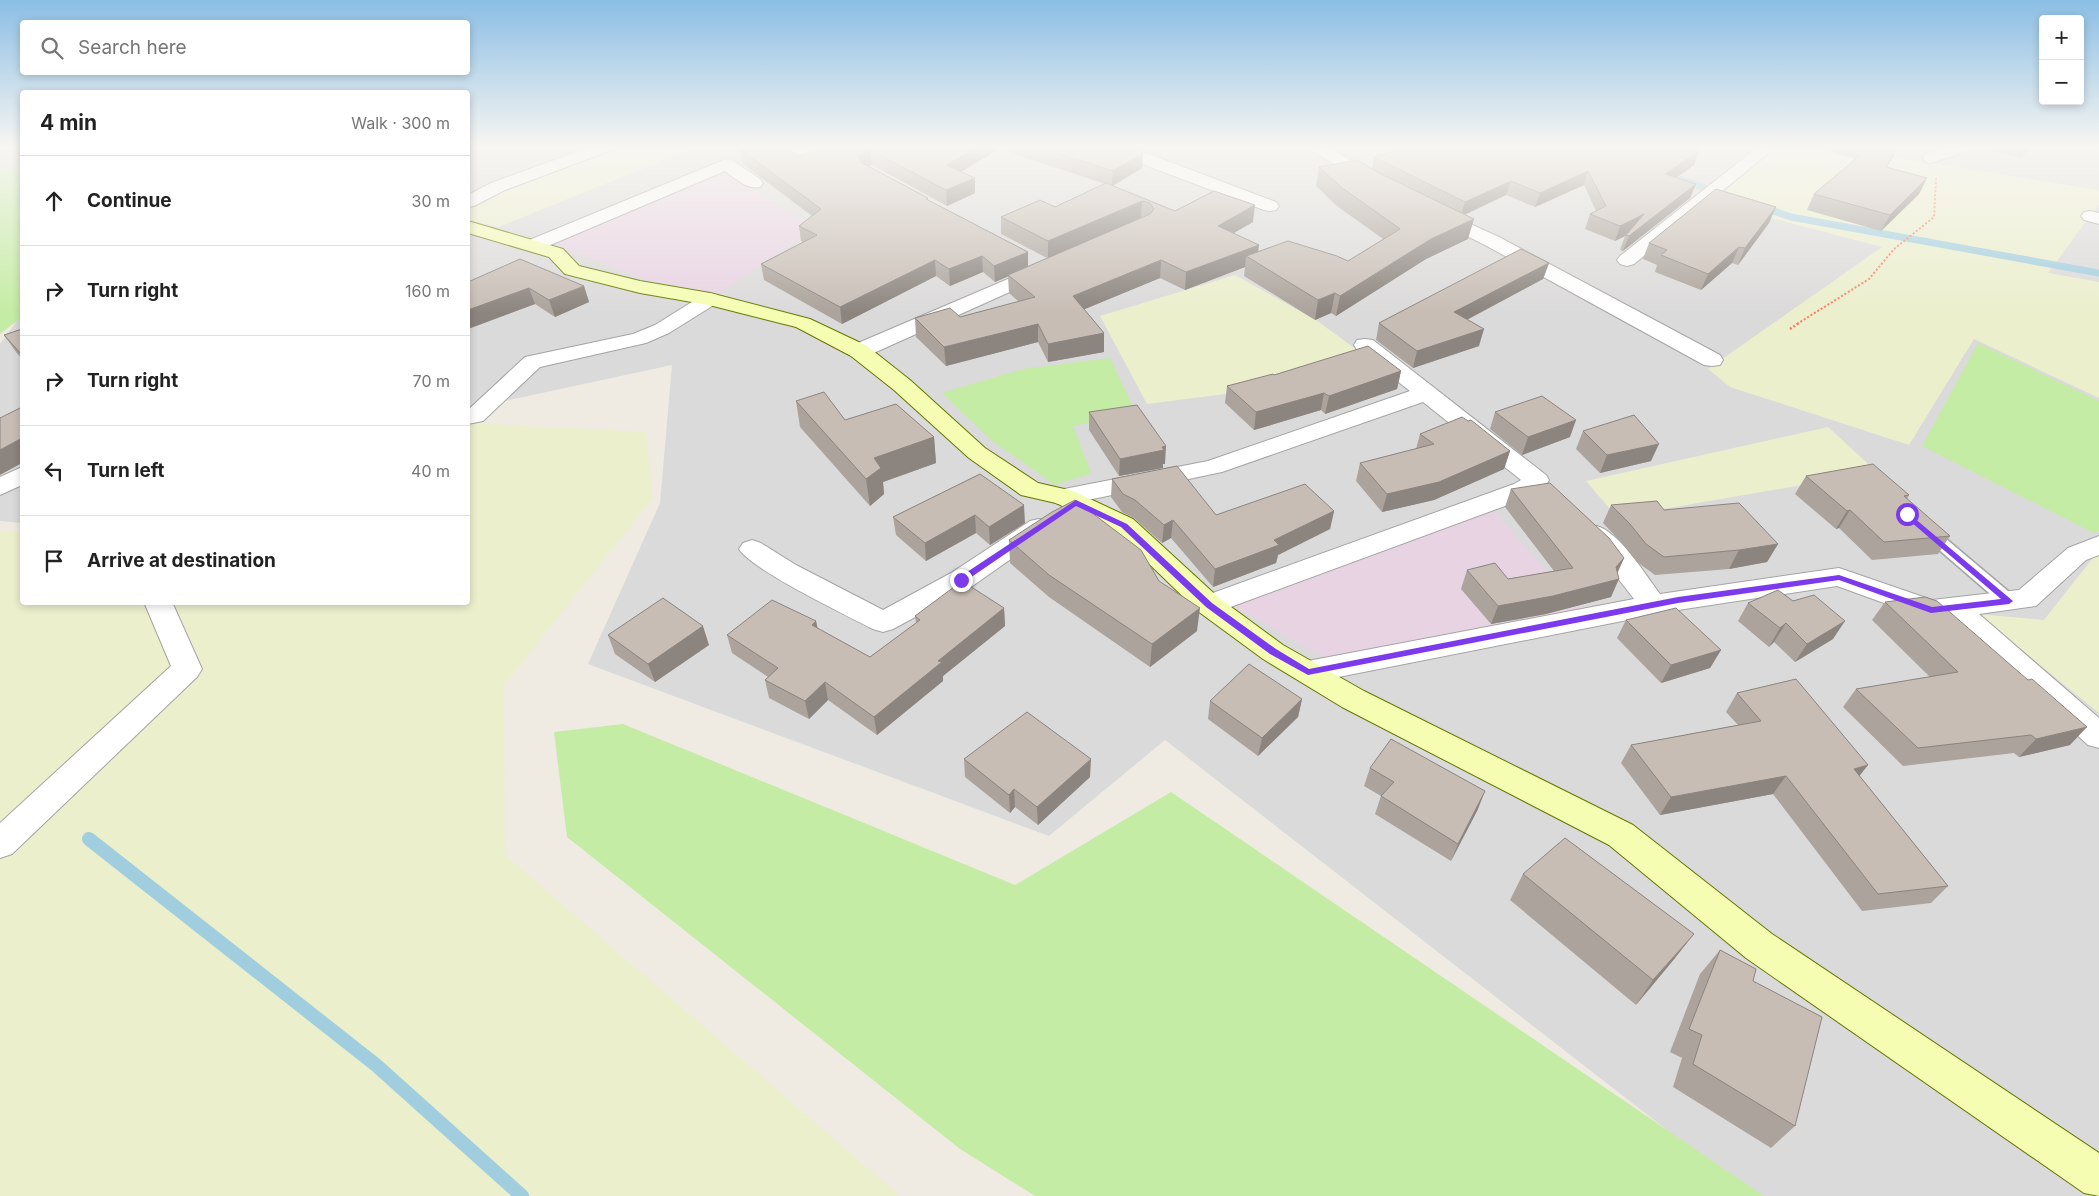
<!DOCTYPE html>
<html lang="en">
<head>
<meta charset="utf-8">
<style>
  :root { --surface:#fff; --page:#f2f2f2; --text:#222; --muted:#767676; --line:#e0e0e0 }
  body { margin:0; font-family:Inter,sans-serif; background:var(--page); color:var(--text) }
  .controls { position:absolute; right:15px; top:15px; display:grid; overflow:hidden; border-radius:5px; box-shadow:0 2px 8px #0003 }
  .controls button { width:45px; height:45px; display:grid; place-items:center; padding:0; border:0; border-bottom:1px solid var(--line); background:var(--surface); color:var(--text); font:25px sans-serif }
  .stop { position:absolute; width:15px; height:15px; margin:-11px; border:4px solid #7c3aed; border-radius:50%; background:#fff }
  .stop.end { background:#7c3aed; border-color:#fff; box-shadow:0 1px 5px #0008 }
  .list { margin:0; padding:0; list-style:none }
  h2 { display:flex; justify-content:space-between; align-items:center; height:65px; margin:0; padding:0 20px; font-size:21px }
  h2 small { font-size:16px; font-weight:400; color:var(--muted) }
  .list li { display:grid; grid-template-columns:32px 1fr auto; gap:15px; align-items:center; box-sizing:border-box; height:90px; padding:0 20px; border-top:1px solid var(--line) }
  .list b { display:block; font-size:19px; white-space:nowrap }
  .list em { font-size:16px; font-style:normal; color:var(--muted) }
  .icon { flex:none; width:28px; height:28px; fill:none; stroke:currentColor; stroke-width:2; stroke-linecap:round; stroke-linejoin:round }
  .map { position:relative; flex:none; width:2099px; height:1196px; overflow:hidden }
  .search { position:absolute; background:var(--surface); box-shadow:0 2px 8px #0003; left:20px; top:20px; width:450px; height:55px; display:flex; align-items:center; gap:12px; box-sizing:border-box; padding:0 18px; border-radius:5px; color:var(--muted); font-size:19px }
  .panel { position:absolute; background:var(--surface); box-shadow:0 2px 8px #0003; left:20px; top:90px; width:450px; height:515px; border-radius:5px }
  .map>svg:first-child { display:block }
  .residential { fill:#dbdada }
  .industrial { fill:#e8d3e3 }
  .farmland { fill:#ebefcc }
  .grass { fill:#c4eca4 }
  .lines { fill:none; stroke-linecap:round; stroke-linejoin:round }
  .stream-far1 { stroke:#a0cedf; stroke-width:7 }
  .stream { stroke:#a0cedf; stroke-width:14 }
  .lane-casing { stroke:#a4a4a4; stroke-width:3 }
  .street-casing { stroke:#a4a4a4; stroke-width:2 }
  .secondary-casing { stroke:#657700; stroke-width:2 }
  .path-far1 { stroke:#ff7a62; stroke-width:2; stroke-dasharray:2 2; stroke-linecap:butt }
  .path { stroke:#ff7a62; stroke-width:2.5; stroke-dasharray:2 2; stroke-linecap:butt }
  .lane { fill:#fff; fill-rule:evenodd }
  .street { fill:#fff; fill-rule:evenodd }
  .secondary { fill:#f5fdb2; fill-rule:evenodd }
  .wall { fill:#aba39c; fill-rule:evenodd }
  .shaded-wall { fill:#8b847f }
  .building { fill:#c7bdb5; stroke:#8b847f }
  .route { fill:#7c3aed }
</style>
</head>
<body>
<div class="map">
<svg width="2099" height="1196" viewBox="0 0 2099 1196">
  <rect width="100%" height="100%" fill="#efebe2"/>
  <g class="residential">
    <polygon points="0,146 22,146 22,175 0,176"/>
    <polygon points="468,146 2099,146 2099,1196 1752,1196 1165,740 1049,836 588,664 660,503 672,365 468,409"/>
    <polygon points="22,314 22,523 0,521 0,344"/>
  </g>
  <g class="industrial">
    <polygon points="721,170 815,228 718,294 644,279 552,243"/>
    <polygon points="1492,509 1582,612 1329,660 1234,606"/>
  </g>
  <g class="farmland">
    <polygon points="622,146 698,146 499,227 468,220 468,204"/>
    <polygon points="760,146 832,146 804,163"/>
    <polygon points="1770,146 1822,146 2099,190 2099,204 2048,273 2099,282 2099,398 1974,339 1909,445 1730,387 1708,369 1882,247 1702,200"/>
    <polygon points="1235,275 1316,320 1368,358 1241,392 1147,404 1100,316"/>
    <polygon points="468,423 646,432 653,498 504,685 505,855 900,1196 0,1196 0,531 22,532 22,602 468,602"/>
    <polygon points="1828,427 1877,472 1617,517 1586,481"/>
    <polygon points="2099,553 2099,713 1977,614 2044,620 2096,554"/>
  </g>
  <g class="grass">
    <polygon points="22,167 22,317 0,334 0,169"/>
    <polygon points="1978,343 2099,401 2099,531 2094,533 1922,446"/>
    <polygon points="1110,358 1136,413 1073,426 1091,473 1055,485 991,440 942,393 1023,369"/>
    <polygon points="623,724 1015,885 1171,792 1764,1196 1035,1196 960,1149 567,837 554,732"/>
  </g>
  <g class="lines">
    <g class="stream-far1">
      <polyline points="1665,174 1717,192"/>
      <polyline points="1762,207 1791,217 2099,273"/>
    </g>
    <polyline class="stream" points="89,839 376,1065 522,1196"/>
    <defs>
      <polygon id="lane" points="1927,526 1932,527 2015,597 2017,601 2015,605 2009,607 2003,605 1922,535 1919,531 1922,527"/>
      <g id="street">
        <polygon points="593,146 616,146 614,149 503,191 474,206 468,207 468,195 491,183"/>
        <polygon points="1085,146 1113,146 1149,154 1276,202 1279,206 1276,210 1270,211 1264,210 1137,162 1087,149"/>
        <polygon points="1308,146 1327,146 1380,178 1383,182 1380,186 1374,187 1368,186 1310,149"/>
        <polygon points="1759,146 1777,146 1634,264 1627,266 1620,264 1617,260 1620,256"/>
        <polygon points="1952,146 1976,146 1974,149 1931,163 1925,162 1923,158 1925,154"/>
        <path d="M726,159l6,1 28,19 3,4 -3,4c-13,3 -25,-9 -35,-16l-184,78 -7,2 -7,-2 -2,-4 2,-4z"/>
        <polygon points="1437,209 1499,237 1720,355 1723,360 1720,365 1712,366 1704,365 1485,245 1431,218 1428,214 1431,210"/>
        <polygon points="2090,211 2099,213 2099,224 2084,220 2081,216 2084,212"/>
        <polygon points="1043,264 1050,266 1053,270 1050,274 867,356 859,357 851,356 848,351 851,346"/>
        <polygon points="710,293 717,295 720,299 717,303 669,333 646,343 540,367 483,421 468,424 468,410 525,357 633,334 655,325 703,295"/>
        <polygon points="1365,339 1373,340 1546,475 1549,480 1546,485 1532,496 1209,615 1199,612 1195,605 1199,598 1514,484 1521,480 1423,402 1222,472 1064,505 1055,503 1051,497 1055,491 1064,489 1208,461 1410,391 1357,350 1354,345 1357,340"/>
        <polygon points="22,467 22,485 0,495 0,477"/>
        <path d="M1039,519l9,2 4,6 -4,6 -77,54 -78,42 -10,3 -10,-3c-27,-14 -121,-59 -134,-80l4,-6 9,-3 9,3 35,22 87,45 68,-37 79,-52z"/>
        <path d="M1597,526c23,7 48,48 63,68l179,-26 93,32 87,-10 49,-42 31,-12v19l-13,5 -50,46 -57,8 120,104v30l-11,-3 -140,-127 -17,2 -94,-34 -159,24 -370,73 -10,-3 -5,-8 5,-8 10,-3 326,-62 -50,-64 4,-6z"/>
        <polygon points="144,602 172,602 202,669 197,677 12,854 0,858 0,823 171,666"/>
      </g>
      <polygon id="secondary" points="468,221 563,249 579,266 640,281 710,293 810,319 867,346 910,380 985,448 1038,483 1073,491 1133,519 1219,598 1283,645 1364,691 1633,825 1772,934 2099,1153 2099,1196 2084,1193 1746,958 1609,845 1342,707 1263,659 1199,612 1115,531 1056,503 1021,495 969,458 894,390 851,356 796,327 709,305 640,293 565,274 549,257 468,233"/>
    </defs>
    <use href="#lane" class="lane-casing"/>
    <use href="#street" class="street-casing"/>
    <use href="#secondary" class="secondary-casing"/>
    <polyline class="path-far1" points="1797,324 1869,279 1894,249 1934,217 1936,178"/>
    <polyline class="path" points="1790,329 1799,323"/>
    <use href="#lane" class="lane"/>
    <use href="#street" class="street"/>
    <use href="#secondary" class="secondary"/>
  </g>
  <g class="wall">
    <path d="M827,146h309l-2,3 -10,-2 19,6 -1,15 -29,18 62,25 78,11 -19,11 24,18 90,10 35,-22 -46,-33 -21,-20 3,-19 53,2 2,-12 320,8 -18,13 20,6 -6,14 -67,53 -3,-1 5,-14 -10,5 -30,-12 5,-15 6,-3 -12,-26 -49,22 -29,-12 -41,20 3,24 -42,20 -90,57 -5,-3 -16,7 -71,-44 1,-9 -60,23 -25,-12 -76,31 20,24v19l-56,10 -10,-20 -92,24 -30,-29 -1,-19 45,-1 59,-15 -10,-9 -1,-17 -13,6 -12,-10 -33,14 -14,-10 -94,48 -78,-44 -3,-16 42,-22 -2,-1 -2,-15 13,-10 -69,-52 -3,-15 59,7zM999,149l106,35 -50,23 -54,10v17l46,24 -19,9v-15l-100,-52v-2l-59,-32 3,-1 75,41 28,-13 -14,-21z"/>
    <polygon points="1811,146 1899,146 1887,167 1927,178 1919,194 1881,231 1807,210 1814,194 1856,159"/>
    <polygon points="1986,146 2031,146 2021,158 1985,149"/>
    <polygon points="1769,223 1738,265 1732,263 1701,290 1655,272 1657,265 1643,259 1649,243"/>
    <polygon points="1549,263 1543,279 1467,320 1479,346 1413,368 1376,340 1379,323"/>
    <polygon points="468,282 584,286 589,302 555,317 535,304 468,329"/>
    <polygon points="22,329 22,359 16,352 4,335"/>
    <polygon points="1401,371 1397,389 1325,414 1321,410 1254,430 1225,403 1227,386 1274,375"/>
    <polygon points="796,401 845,420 934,437 936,463 883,482 884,494 870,506 800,427"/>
    <polygon points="1089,412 1165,464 1163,464 1163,468 1119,476 1089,430"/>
    <polygon points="1495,412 1570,437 1522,455 1490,429"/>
    <polygon points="1583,431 1651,461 1600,473 1576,449"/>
    <polygon points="1420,434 1510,451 1504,469 1434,500 1382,512 1356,481 1360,463 1416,449"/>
    <polygon points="980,474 1025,523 990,545 976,533 926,561 896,535 893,517"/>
    <polygon points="1806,476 1909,495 1907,499 1950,536 1938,554 1872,560 1839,528 1836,529 1795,494"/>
    <polygon points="1112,479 1216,515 1334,511 1330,529 1278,555 1276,563 1213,587 1171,538 1162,543 1134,518 1122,512 1111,497"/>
    <polygon points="1511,489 1624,558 1618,572 1611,597 1546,614 1491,624 1461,589 1467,570 1508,579 1554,571 1505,507"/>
    <polygon points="1611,505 1778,544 1767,562 1729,569 1655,575 1637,562 1621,542 1603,523"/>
    <polygon points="1009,540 1159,581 1197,631 1150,667 1049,597 1010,563"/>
    <polygon points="1885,602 2070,745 2019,757 2014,753 1903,766 1843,707 1856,689 1930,677 1872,620"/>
    <polygon points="1748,603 1833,639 1795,662 1774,642 1769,647 1738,621"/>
    <polygon points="1004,608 1005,626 943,676 943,681 877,735 828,700 809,719 769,698 765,680 768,677 732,653 727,635 816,621 817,628 870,657 916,623 915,616"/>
    <polygon points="1626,620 1721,650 1710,668 1661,683 1617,638"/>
    <polygon points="608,635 709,645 655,682 615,654"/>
    <polygon points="1737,693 1868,765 1859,775 1948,886 1931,903 1862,911 1773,794 1660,815 1621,763 1631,745 1738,725 1726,712"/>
    <polygon points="1302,699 1298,717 1258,756 1208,719 1210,701"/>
    <polygon points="964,759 1090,777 1038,825 1015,807 1010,813 965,777"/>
    <polygon points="1370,768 1478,809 1451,861 1375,814 1381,796 1364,786"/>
    <polygon points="1523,874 1675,958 1636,1005 1510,900"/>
    <polygon points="1720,950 1753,981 1795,1126 1771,1148 1673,1087 1682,1058 1670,1052 1700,974"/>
  </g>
  <g class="shaded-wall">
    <polygon points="979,146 999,146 999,149 947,180 946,165"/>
    <polygon points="1898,146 1899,146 1878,182 1886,167"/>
    <polygon points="2028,146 2031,146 2021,158"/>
    <polygon points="870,150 872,165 864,167 858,157 862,152"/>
    <polygon points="1699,151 1694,165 1660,189 1665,174"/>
    <polygon points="1143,153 1142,168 1112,186 1113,171"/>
    <polygon points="1588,171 1584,185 1535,207 1540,193"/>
    <polygon points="975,178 975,193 947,206 946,190"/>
    <polygon points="1927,178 1919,194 1881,231 1890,215"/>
    <polygon points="1511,181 1506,195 1461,216 1465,202"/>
    <polygon points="1696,184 1690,198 1623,251 1629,236 1626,235 1625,236 1615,241 1620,226"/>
    <polygon points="1142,201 1141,218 1048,259 1048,241"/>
    <polygon points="1255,205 1253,222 1216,243 1218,226"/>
    <polygon points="1776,207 1769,223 1738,265 1745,248"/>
    <polygon points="1474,219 1468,239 1426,259 1336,316 1340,296 1431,239"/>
    <polygon points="1259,245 1257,262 1246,256 1245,267 1185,290 1186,272"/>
    <polygon points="1739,247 1732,263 1701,290 1708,274"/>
    <polygon points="1028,252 1028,268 995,282 994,266"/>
    <polygon points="982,256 983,272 950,286 949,269"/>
    <polygon points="935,260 936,276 842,324 840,307"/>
    <polygon points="1161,260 1160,278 1073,314 1073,296"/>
    <polygon points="1549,263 1543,279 1449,329 1454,312"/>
    <polygon points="584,286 589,302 555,317 549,300"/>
    <polygon points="529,288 535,304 468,329 468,310"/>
    <polygon points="1335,293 1331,313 1315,320 1318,300"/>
    <polygon points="1038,324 1038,342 946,366 944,347"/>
    <polygon points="1484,329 1479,346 1413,368 1417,351"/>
    <polygon points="1104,333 1104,352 1048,362 1048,344"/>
    <polygon points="1401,371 1397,389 1325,414 1329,396"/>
    <polygon points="1324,393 1321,410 1254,430 1256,412"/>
    <polygon points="1576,420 1570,437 1522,455 1528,437"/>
    <polygon points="934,437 936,463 883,482 884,494 870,506 866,479 874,458"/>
    <polygon points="22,438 22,463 0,475 0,450"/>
    <polygon points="1659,444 1651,461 1600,473 1607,455"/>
    <polygon points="1166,446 1165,464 1163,464 1163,468 1119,476 1120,459"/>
    <polygon points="1510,451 1504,469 1434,500 1382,512 1387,494"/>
    <polygon points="1024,505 1025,523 990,545 989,527"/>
    <polygon points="1850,510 1839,528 1836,529 1847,511"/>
    <polygon points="1334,511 1330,529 1278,555 1276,563 1213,587 1215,569"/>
    <polygon points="975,515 976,533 926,561 925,543"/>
    <polygon points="1173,520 1171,538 1162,543 1164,525"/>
    <polygon points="1778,544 1767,562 1729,569 1739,550"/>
    <polygon points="1624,558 1615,577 1619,579 1611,597 1546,614 1491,624 1498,606 1616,567"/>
    <polygon points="1004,608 1005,626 943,676 943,681 877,735 874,717 938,661"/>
    <polygon points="1200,608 1197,631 1150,667 1152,644"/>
    <polygon points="816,621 820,639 812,625"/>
    <polygon points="1845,621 1833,639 1795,662 1807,644"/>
    <polygon points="1786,623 1774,642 1769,647 1780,628"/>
    <polygon points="703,626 709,645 655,682 648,664"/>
    <polygon points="1721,650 1710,668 1661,683 1671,665"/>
    <polygon points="825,682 828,700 809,719 805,701"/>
    <polygon points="1302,699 1298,717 1258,756 1262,738"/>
    <polygon points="2087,727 2070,745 2019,757 2036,739"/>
    <polygon points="1091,759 1090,777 1038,825 1037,807"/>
    <polygon points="1868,765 1854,783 1854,769"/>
    <polygon points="1786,776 1773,794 1660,815 1671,797"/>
    <polygon points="1014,789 1015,807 1010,813 1009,795"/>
    <polygon points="1485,791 1478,809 1451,861 1458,844"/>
    <polygon points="1694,934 1675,958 1636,1005 1653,980"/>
  </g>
  <g class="building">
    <polygon points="751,146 780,146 799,156 827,146 979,146 946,165 975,178 946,190 870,150 862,152 858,157 862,163 928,198 926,199 1028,252 994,266 982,256 949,269 935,260 840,307 761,264 817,235 799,226 821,209 740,149"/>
    <polygon points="1035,146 1124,146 1123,147 1143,153 1113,171"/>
    <polygon points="1415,146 1683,146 1699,151 1665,174 1696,184 1629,236 1626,235 1644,214 1620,226 1590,214 1606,206 1588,171 1540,193 1511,181 1465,202 1374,157"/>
    <polygon points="1871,146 1898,146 1886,167 1927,178 1890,215 1814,194"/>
    <polygon points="1357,160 1379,173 1474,219 1431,239 1340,296 1335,293 1318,300 1246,256 1288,241 1337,256 1348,261 1400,229 1341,187 1319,167"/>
    <polygon points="1106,183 1175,211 1214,191 1255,205 1218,226 1259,245 1186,272 1161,260 1073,296 1104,333 1048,344 1038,324 944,347 915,318 950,308 960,317 1035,297 1008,275 1150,214 1154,209 1150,203 1142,201 1048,241 1001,217 1040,200 1055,207"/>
    <polygon points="1716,189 1776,207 1745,248 1739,247 1708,274 1661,255 1667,250 1649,243"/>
    <polygon points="1521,249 1549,263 1454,312 1484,329 1417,351 1379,323"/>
    <polygon points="520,259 584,286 549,300 529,288 468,310 468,282"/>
    <polygon points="22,329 22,355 4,335"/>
    <polygon points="1368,346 1401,371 1329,396 1324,393 1256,412 1227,386 1273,374 1274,375"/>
    <polygon points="824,392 845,420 896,404 934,437 874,458 881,468 866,479 796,401"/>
    <polygon points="1542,396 1576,420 1528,437 1495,412"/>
    <polygon points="1137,405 1166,446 1162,447 1164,450 1120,459 1089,412"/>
    <polygon points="22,407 22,438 0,450 0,418"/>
    <polygon points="1634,415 1659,444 1607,455 1583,431"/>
    <polygon points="1462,417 1468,421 1471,420 1510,451 1439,482 1387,494 1360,463 1434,444 1420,434"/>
    <polygon points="1873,464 1909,495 1904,496 1950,536 1884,542 1850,510 1847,511 1806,476"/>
    <polygon points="1177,466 1216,515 1305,484 1334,511 1274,540 1279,545 1215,569 1173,520 1164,525 1135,500 1123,494 1112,479"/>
    <polygon points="980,474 1024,505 989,527 975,515 925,543 893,517"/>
    <polygon points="1550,483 1609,538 1624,558 1616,567 1619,579 1553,596 1498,606 1467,570 1495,563 1508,579 1573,568 1511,489"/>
    <polygon points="1075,500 1141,550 1159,581 1200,608 1152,644 1049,575 1009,540 1052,512"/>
    <polygon points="1657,501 1664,510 1739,503 1778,544 1739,550 1664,557 1646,544 1630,524 1611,505"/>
    <polygon points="962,581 1004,608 938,661 942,662 874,717 825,682 805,701 765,680 778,668 727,635 772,600 816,621 812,625 870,657 920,620 915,616"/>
    <polygon points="1778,590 1793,601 1814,595 1845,621 1807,644 1786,623 1780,628 1748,603"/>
    <polygon points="1925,597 1937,601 2028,680 2032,679 2087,727 2036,739 2031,735 1918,748 1856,689 1958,672 1885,602"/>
    <polygon points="663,598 703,626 648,664 608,635"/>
    <polygon points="1676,608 1721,650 1671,665 1626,620"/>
    <polygon points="1249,664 1302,699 1262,738 1210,701"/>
    <polygon points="1796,679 1868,765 1854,769 1948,886 1878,894 1786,776 1671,797 1631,745 1761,721 1737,693"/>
    <polygon points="1027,712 1091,759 1037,807 1014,789 1009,795 964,759"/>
    <polygon points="1391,739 1485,791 1458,844 1381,796 1394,782 1370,768"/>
    <polygon points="1565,838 1694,934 1653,980 1523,874"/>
    <polygon points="1720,950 1756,969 1753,981 1822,1017 1795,1126 1693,1064 1702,1035 1689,1029"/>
  </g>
  <linearGradient id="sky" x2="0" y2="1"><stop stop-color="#8bbee4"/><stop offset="0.47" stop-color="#f8f6f2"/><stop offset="1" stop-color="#f8f6f2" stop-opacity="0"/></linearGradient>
  <rect width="2099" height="313" fill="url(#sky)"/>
  <polygon class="route" points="1076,500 1127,524 1212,603 1276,649 1309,669 1678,597 1839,575 1932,607 2001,599 1904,516 1904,513 1907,512 2013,601 2009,604 1931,613 1839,580 1678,603 1308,675 1270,654 1206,607 1121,527 1076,506 964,582 958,582 958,578"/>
</svg>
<div class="controls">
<button>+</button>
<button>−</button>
</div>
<div class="stop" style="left:1907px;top:514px"></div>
<div class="stop end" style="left:961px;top:580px"></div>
<div class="search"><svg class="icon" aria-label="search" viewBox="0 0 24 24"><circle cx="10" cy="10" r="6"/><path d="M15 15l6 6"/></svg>Search here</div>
<section class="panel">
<h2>4 min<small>Walk · 300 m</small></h2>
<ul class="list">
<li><svg class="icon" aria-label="ahead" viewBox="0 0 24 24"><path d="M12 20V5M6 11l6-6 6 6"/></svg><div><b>Continue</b></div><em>30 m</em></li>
<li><svg class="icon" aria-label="right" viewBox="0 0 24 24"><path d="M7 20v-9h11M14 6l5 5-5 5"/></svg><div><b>Turn right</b></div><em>160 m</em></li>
<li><svg class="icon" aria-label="right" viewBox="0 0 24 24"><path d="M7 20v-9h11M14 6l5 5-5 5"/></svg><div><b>Turn right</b></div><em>70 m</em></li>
<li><svg class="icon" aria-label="left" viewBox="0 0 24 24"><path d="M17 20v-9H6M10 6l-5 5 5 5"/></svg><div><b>Turn left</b></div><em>40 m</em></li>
<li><svg class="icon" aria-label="arrive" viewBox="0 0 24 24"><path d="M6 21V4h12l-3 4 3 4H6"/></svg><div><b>Arrive at destination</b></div></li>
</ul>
</section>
</div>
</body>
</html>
